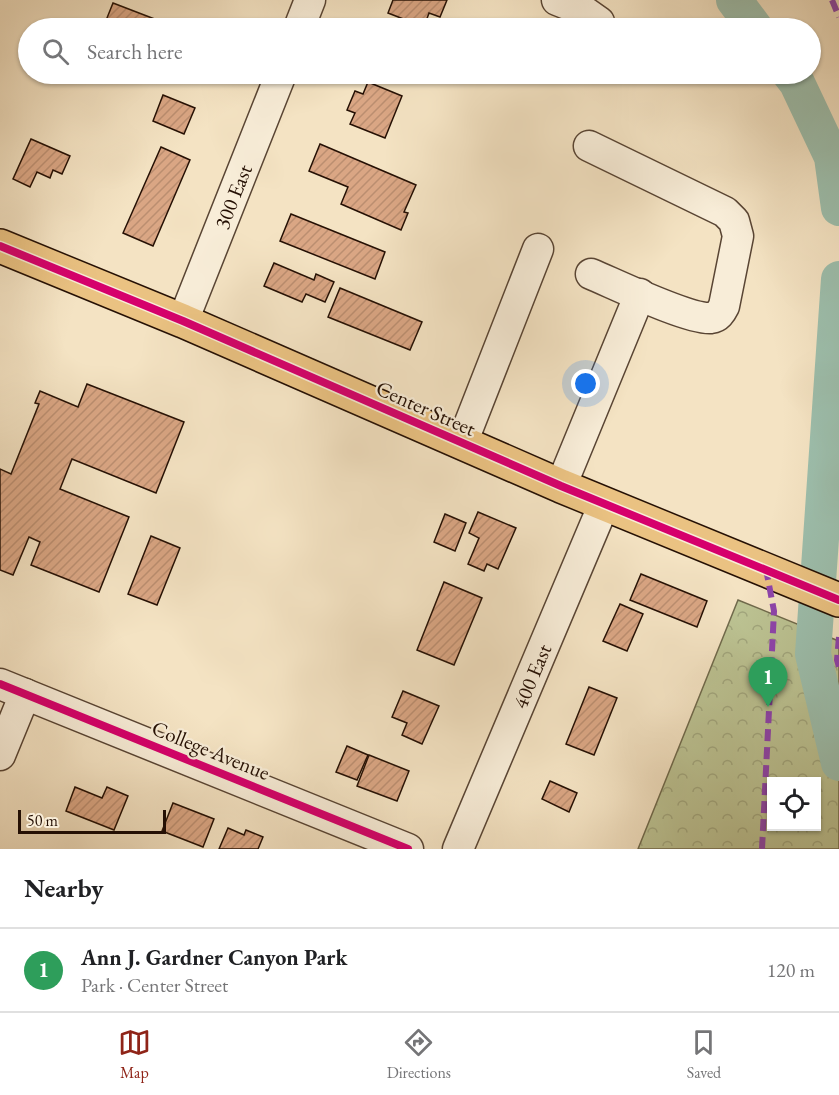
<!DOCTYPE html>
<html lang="en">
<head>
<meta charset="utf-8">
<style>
  :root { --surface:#fff; --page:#f6f6f6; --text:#202124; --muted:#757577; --line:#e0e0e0; --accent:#8f2418 }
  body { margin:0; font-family:"EB Garamond",serif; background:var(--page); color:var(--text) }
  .controls { position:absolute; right:18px; bottom:18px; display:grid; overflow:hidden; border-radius:0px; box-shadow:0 2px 4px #0004 }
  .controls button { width:54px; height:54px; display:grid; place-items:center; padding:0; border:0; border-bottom:2px solid var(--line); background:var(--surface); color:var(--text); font:30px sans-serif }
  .scale { position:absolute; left:18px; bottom:15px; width:148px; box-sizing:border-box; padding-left:6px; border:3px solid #251004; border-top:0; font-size:16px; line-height:21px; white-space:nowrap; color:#251004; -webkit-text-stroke:4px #f8edd8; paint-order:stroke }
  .you { position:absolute; left:586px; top:384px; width:21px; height:21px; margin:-15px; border:4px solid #fff; border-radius:50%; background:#1a73e8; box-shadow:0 0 0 9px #1a73e833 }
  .badge { display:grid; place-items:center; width:39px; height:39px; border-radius:50%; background:var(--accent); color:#fff; font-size:20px; font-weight:700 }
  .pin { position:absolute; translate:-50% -50px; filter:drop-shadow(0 2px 3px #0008) }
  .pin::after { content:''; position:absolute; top:32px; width:21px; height:18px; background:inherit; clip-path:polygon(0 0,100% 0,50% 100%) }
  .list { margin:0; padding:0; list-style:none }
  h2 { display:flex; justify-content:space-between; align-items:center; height:78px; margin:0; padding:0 24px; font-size:26px }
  h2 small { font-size:20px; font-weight:400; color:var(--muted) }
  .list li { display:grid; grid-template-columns:39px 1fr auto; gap:18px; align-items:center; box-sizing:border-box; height:84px; padding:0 24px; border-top:2px solid var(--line) }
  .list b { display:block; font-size:22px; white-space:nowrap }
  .list p { margin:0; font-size:20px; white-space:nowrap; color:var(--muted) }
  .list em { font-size:20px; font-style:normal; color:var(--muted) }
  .icon { flex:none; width:33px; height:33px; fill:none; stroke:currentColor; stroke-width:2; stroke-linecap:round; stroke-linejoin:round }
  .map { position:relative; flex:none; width:839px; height:849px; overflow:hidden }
  .search { position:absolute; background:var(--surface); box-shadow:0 2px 4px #0004; left:18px; right:18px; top:18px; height:66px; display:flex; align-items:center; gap:15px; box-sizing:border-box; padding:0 21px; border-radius:33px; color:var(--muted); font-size:22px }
  .sheet { height:162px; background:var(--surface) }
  nav { display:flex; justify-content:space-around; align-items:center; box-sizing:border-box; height:84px; border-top:2px solid var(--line); background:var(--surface); font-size:16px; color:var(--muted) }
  nav a { display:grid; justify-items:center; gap:3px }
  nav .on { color:var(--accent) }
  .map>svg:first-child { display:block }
  .park { fill:url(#park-crowns); stroke:#706a4c; stroke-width:1.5; fill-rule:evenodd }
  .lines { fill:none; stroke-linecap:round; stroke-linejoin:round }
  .river { stroke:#9dbfad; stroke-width:36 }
  .building { fill:url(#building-hatch); stroke:#251004; stroke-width:1.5 }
  .minor-casing { stroke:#594534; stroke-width:33 }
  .major-casing { stroke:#251004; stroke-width:36 }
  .minor { stroke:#f8edd8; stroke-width:30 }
  .major { stroke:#eac282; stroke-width:33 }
  .quiet { stroke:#8e44ad; stroke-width:6; stroke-dasharray:12 6; stroke-linecap:butt }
  .cycleway-casing { stroke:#f8edd8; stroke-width:11 }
  .cycleway { stroke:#d6006c; stroke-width:8 }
  .labels { text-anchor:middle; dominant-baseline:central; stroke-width:4.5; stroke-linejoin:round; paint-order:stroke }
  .street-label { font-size:21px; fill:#251004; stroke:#f8edd8 }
</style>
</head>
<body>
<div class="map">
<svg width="839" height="849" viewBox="0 0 839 849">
  <defs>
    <pattern id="park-crowns" width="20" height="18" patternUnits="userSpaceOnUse" patternTransform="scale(1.5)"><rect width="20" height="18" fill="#bcc393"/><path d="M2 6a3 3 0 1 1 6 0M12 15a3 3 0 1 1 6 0" fill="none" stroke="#a1a67d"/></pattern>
    <pattern id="building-hatch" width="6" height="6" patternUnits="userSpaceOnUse" patternTransform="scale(1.5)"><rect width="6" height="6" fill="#daa684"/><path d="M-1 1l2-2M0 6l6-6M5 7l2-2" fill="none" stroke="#bb8e70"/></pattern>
  </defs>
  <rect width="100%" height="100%" fill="#f4e3c3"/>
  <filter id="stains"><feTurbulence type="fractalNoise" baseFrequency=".00333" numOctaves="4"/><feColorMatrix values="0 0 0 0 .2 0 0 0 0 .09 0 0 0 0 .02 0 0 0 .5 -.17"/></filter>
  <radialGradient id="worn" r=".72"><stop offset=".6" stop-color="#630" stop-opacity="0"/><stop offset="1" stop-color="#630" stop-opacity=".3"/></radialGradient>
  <path class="park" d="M738,600l101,41v208h-201zM772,782h44v44h-44z"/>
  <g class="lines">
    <g class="river">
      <polyline points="734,0 755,28"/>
      <polyline points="790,74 797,83 832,157 839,208"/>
      <polyline points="839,279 813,654 839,763"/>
    </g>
  </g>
  <g class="building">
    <polygon points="393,0 447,0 440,17 429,13 424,27 388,13"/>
    <polygon points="113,3 178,28 103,28"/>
    <polygon points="368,82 402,96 385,138 350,124 355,113 347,110 355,91 363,94"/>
    <polygon points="163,95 195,108 184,134 153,121"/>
    <polygon points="31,139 70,156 62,174 53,170 50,178 37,172 30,187 13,179"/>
    <polygon points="320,144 416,185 404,212 408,213 401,230 341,204 348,187 309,171"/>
    <polygon points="161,147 190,160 153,246 123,233"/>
    <polygon points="291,214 385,252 375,279 280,241"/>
    <polygon points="274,263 314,280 316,274 334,282 325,302 306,294 302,302 264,286"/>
    <polygon points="340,288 422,322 410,350 328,317"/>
    <polygon points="87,384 184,422 156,493 72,459 60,489 129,517 99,592 31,565 40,542 29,537 13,575 0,570 0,469 11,474 39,404 35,403 40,391 78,407"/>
    <polygon points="478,512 516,528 498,569 487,564 484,571 468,564 479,538 469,533"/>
    <polygon points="445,514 466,523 455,551 434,542"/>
    <polygon points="151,536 180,548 157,605 128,594"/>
    <polygon points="641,574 707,601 697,627 630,600"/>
    <polygon points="444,582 482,598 454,665 417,650"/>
    <polygon points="620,604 643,614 627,651 603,641"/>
    <polygon points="589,687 617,698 594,755 566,744"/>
    <polygon points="403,691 439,706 422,744 402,735 407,723 392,717"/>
    <polygon points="347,746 368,755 357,780 336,772"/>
    <polygon points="369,755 409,771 397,801 357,786"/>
    <polygon points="550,781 577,793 569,812 542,799"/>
    <polygon points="75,787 102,798 107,787 128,796 114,830 66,811"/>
    <polygon points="173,803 214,819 203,847 162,831"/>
    <polygon points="228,828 244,835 246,830 263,837 258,849 219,849"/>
  </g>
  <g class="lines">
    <defs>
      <g id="minor">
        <polyline points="557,0 582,10 599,22"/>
        <polyline points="299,28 310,0"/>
        <path d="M589,146l136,66 9,9 4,15 -14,70c-3,6 -6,11 -13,12 -22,2 -96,-34 -120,-44"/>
        <path id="s1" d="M183,321l98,-247"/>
        <polyline points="462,443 538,249"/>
        <polyline points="561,486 640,294"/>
        <polyline points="0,684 408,849"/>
        <polyline points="0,755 25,694"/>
        <path id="s2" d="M458,849l146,-345"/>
      </g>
      <polyline id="major" points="0,246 183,321 561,486 839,600"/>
    </defs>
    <use href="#minor" class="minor-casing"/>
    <use href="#major" class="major-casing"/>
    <use href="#minor" class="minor"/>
    <use href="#major" class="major"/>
    <g class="quiet">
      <polyline points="832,0 839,17"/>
      <polyline points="839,637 837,660 839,667"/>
      <polyline points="762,849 774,611 766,569"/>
    </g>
    <defs>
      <g id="cycleway">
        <polyline points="0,246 183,321 561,486 839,600"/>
        <polyline points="0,684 408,849"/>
      </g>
    </defs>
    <use href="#cycleway" class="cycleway-casing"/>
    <use href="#cycleway" class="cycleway"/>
  </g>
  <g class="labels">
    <g class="street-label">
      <text stroke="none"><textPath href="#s1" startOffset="134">300 East</textPath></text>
      <text transform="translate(426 408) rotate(24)">Center Street</text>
      <text stroke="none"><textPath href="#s2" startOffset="188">400 East</textPath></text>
      <text transform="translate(211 750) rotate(22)">College Avenue</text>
    </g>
  </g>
  <rect width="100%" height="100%" filter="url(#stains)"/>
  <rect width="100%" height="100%" fill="url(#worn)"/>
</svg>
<div class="controls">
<button><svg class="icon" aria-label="locate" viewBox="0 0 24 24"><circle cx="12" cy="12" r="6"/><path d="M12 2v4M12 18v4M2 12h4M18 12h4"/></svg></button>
</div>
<div class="scale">50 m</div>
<div class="you"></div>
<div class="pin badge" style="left:768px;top:707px;background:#2e9e5b">1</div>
<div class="search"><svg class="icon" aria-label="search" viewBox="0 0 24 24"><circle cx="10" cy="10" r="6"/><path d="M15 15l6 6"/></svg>Search here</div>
</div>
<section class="sheet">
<h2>Nearby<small></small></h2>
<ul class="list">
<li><span class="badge" style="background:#2e9e5b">1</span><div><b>Ann J. Gardner Canyon Park</b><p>Park · Center Street</p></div><em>120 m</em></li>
</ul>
</section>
<nav>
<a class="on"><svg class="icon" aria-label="map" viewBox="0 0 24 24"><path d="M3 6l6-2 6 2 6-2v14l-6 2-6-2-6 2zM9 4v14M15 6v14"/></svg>Map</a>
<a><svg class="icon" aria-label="directions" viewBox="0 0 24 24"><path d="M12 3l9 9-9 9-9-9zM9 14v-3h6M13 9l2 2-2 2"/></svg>Directions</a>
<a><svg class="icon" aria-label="saved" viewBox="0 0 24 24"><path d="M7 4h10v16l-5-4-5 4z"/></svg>Saved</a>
</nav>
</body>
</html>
